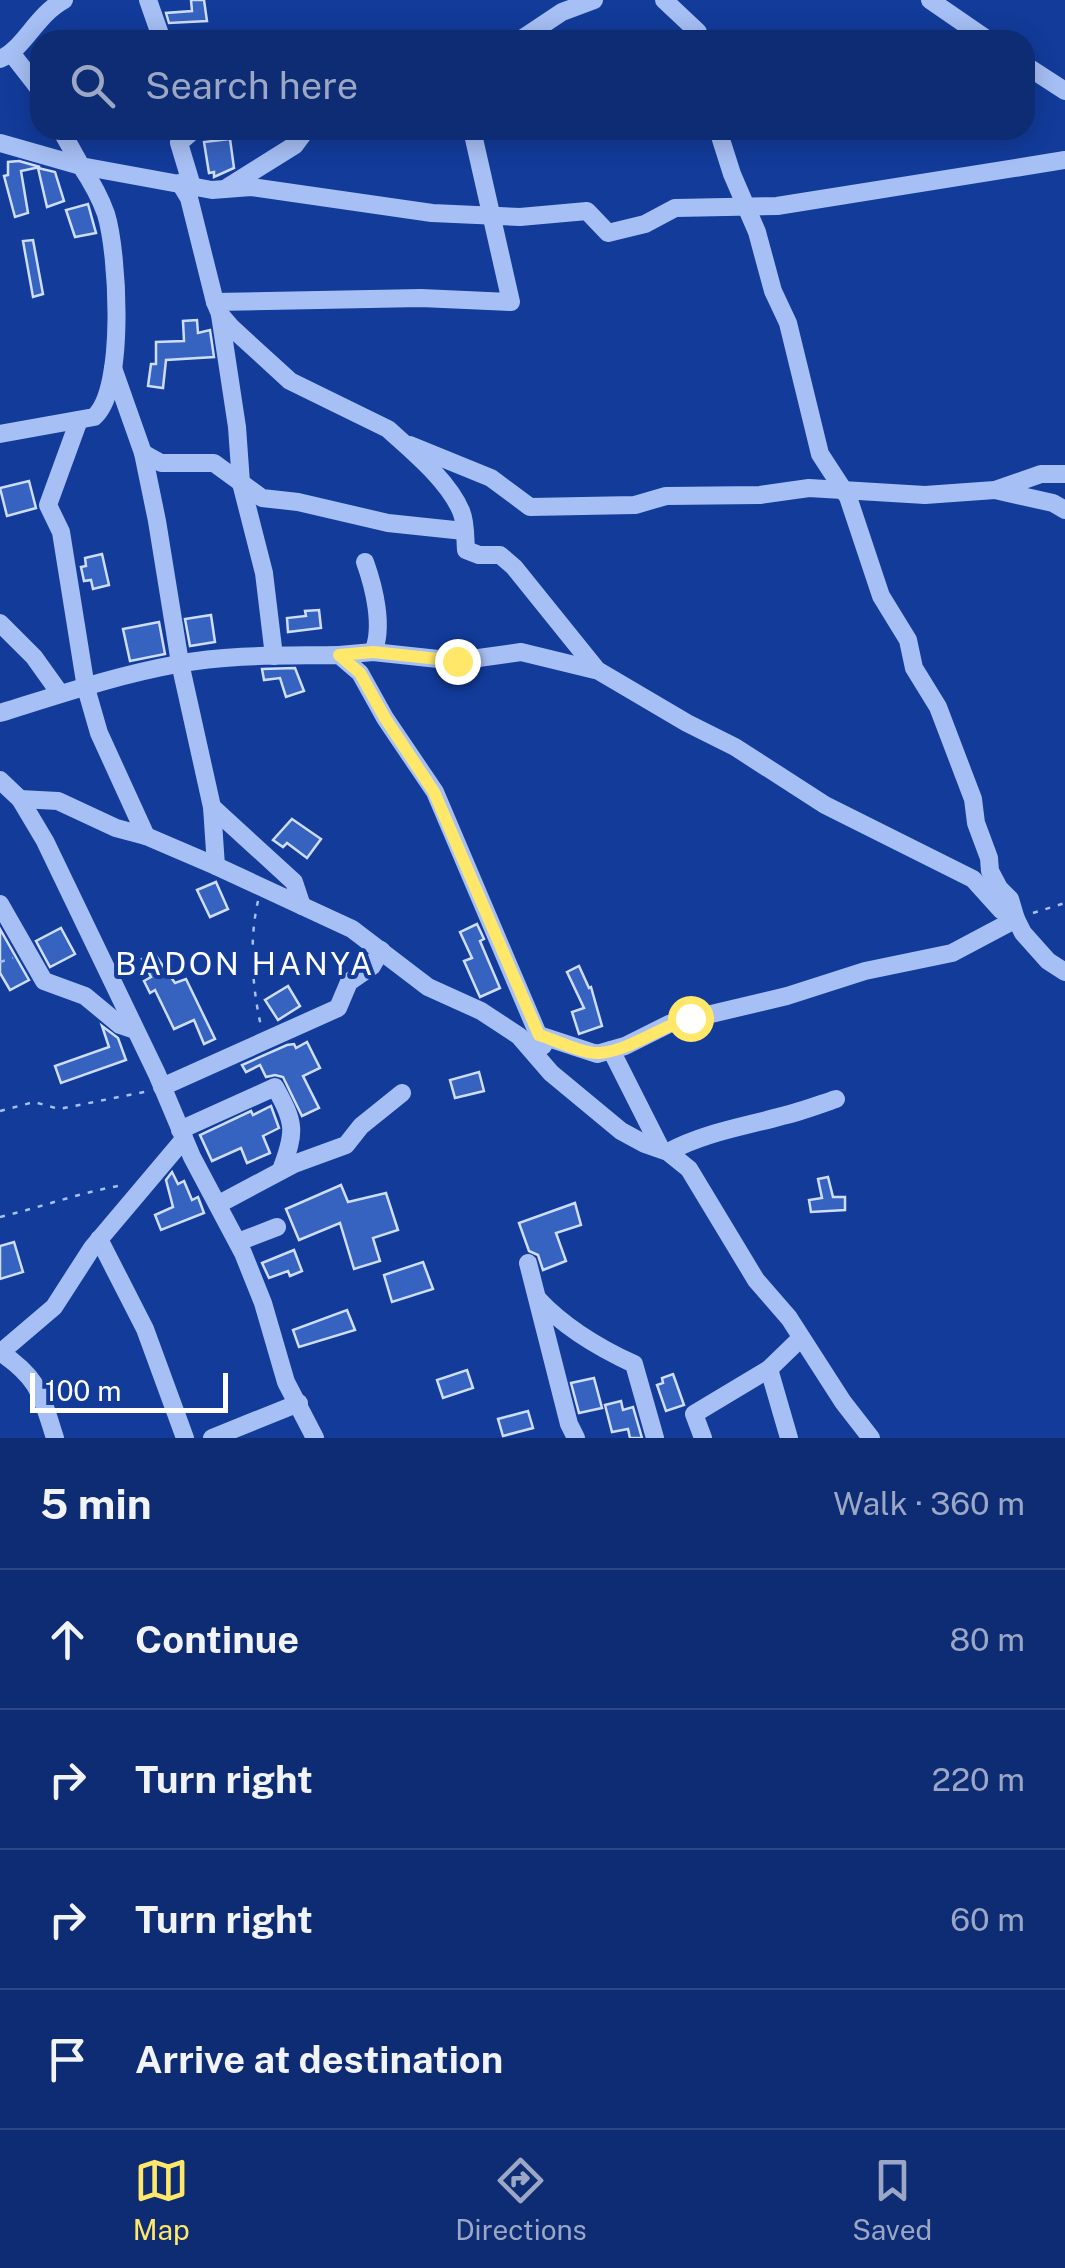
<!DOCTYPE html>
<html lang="en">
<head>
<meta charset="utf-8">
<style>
  :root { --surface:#0e2c74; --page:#173479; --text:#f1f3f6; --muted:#9ba7c5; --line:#2e4886; --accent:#ffe869 }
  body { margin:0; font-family:"Public Sans",sans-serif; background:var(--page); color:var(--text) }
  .scale { position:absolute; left:30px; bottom:25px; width:198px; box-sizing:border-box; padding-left:10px; border:5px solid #fff; border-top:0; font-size:28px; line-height:35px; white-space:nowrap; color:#fff; -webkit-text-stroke:8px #123b9a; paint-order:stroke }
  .stop { position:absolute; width:30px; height:30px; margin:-22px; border:8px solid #ffe869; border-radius:50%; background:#fff }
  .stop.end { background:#ffe869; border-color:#fff; box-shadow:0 2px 10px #0008 }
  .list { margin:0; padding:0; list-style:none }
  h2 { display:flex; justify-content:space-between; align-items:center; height:130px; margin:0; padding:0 40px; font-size:42px }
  h2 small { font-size:32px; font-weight:400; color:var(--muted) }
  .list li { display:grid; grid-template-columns:65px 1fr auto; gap:30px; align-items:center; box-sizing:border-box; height:140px; padding:0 40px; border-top:2px solid var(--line) }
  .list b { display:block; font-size:38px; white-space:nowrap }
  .list em { font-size:32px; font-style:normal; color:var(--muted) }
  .icon { flex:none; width:55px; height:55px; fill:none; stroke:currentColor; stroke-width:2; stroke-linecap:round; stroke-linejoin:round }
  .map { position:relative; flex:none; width:1065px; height:1438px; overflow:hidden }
  .search { position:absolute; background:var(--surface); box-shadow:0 5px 25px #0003; left:30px; right:30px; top:30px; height:110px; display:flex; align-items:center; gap:25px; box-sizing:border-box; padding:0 35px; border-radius:30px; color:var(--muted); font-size:38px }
  .sheet { height:690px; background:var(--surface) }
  nav { display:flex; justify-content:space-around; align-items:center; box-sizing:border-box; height:140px; border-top:2px solid var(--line); background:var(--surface); font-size:28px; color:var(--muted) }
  nav a { display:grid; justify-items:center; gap:5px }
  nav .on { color:var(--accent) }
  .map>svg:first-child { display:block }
  .building { fill:#3662c0; stroke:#ceddfd; stroke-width:2.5 }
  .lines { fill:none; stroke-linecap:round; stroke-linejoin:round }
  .path { stroke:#a6bff4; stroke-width:2.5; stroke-dasharray:5 8; stroke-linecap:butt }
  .minor { stroke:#a6bff4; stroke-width:18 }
  .route { stroke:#ffe869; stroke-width:12 }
  .labels { text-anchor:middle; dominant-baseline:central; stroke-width:8; stroke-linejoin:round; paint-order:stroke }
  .quarter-label { font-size:32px; letter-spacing:2.5px; fill:#fff; stroke:#123b9a }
</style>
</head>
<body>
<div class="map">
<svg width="1065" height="1438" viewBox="0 0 1065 1438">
  <rect width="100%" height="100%" fill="#123b9a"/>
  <g class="building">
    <polygon points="191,0 204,0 207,21 169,23 166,13 192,11"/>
    <polygon points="230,139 234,168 214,177 214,172 209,173 204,142"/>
    <polygon points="19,161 40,167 21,171 28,213 15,217 4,176 8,175 8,162"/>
    <polygon points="38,168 55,172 64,201 47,207"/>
    <polygon points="88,204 96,233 75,237 66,210"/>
    <polygon points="33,240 43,294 33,297 23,241"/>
    <polygon points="197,320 198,333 210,330 214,357 166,360 163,388 148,386 151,364 156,364 156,342 184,341 183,321"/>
    <polygon points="29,481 36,508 7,516 0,488"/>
    <polygon points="102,554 109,585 93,589 91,580 84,581 81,567 86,566 85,558"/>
    <polygon points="319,610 321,628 288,632 287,618 306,616 305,611"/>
    <polygon points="211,615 215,642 190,646 185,619"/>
    <polygon points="159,622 165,654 130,661 123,629"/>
    <polygon points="295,668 304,691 286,697 280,678 264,680 262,669"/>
    <polygon points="292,819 321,839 307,858 287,843 283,847 273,840"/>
    <polygon points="216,882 228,909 210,917 197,890"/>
    <polygon points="477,924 484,939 480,941 500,988 480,997 464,961 472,958 460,932"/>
    <polygon points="61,928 75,954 50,967 36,941"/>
    <polygon points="0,929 29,980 10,990 0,973"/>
    <polygon points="154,953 175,983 186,979 215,1039 204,1044 194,1020 174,1029 155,990 150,993 144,981 151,977 142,959"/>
    <polygon points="579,966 589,988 591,987 602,1026 579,1034 572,1012 584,1008 567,972"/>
    <polygon points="288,986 300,1006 278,1020 265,1000"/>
    <polygon points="102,1026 118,1038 126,1060 61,1083 55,1066 109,1047"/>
    <polygon points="307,1042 320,1068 303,1076 319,1108 302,1116 283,1077 275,1075 266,1077 260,1065 246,1072 242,1065 287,1045 294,1044 296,1048"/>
    <polygon points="479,1072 484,1091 455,1098 450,1080"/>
    <polygon points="271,1106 279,1128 263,1136 270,1153 247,1163 241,1148 212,1161 200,1135 251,1111 253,1115"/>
    <polygon points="172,1172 178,1184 184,1181 192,1200 198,1197 204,1213 161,1230 155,1215 173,1207 166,1180"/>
    <polygon points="828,1177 833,1197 845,1197 845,1210 811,1212 809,1200 822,1198 818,1179"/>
    <polygon points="341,1185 348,1202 386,1193 398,1230 373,1238 380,1261 354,1269 340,1223 299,1240 286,1209"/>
    <polygon points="575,1203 581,1225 556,1233 566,1261 543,1270 538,1255 529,1251 519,1223"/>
    <polygon points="14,1242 23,1272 0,1279 0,1246"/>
    <polygon points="294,1250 302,1271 290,1276 288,1271 269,1278 262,1263"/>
    <polygon points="423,1262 433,1289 392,1302 384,1275"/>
    <polygon points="347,1310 355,1330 299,1347 293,1330"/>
    <polygon points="467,1370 473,1388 443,1398 437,1380"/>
    <polygon points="673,1374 684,1405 666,1411 657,1385 663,1383 662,1378"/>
    <polygon points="594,1378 602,1408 579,1413 571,1383"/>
    <polygon points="621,1401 623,1410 633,1407 642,1438 630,1438 628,1429 612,1432 605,1405"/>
    <polygon points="528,1411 533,1428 503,1436 498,1419"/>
  </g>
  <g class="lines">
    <g class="path">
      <path d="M258,901c-9,39 -6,86 3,125"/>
      <polyline points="1033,913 1065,903"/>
      <polyline points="0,962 13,958"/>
      <polyline points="0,1111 34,1102 59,1109 149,1091"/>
      <path d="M0,1217c42,-10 81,-25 124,-32"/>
    </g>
    <g class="minor">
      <polyline points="148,0 162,40"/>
      <polyline points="664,0 698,32 696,40"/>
      <polyline points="930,0 988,40"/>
      <polyline points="520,40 562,12 594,0"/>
      <polyline points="12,54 40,90"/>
      <path d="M0,59c24,-10 36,-44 64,-59"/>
      <polyline points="1025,65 1065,91"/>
      <polyline points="61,130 81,166 212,190 251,187 432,213 520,217 587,211 608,233 645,224 675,208 777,206 1065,160"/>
      <path d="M0,143l81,23c10,15 19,31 25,48 12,39 20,176 -12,203l-94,17"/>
      <path d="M180,183l9,15 26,104 5,12 12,14 58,53 98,48c24,22 60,51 73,82 5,11 4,27 5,39l13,5h21l14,12 83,103 90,53 48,24 90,58 148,74 28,31 15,9 7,14 25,28 17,11"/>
      <polyline points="192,186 179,143 194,130"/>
      <polyline points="228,187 295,145 306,130"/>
      <polyline points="215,302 421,298 511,302 472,130"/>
      <polyline points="220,315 237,427 241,483 264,573 274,656"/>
      <polyline points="113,368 143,453 157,521 180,663 212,807 216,866"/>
      <polyline points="79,420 48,505 61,532 86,688 99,733 146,836"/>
      <polyline points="410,445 491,478 530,507 635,505 666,496 760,495 809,488 925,495 995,490 1041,474 1065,474"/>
      <polyline points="143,453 161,463 214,463 262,498 298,502 388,523 464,531"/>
      <polyline points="995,490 1053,503 1065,510"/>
      <path d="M365,562c9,25 19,65 8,90"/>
      <polyline points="0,623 34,657 59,692"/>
      <polyline points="339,655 373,652 457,661 521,652 595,670"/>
      <path d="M0,713c58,-18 117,-38 178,-49 52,-10 108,-8 161,-9l21,18 25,45 50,74 108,254"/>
      <polyline points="0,780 20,799 45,841 157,1074 192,1157 243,1253 263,1303 286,1382 315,1438"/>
      <polyline points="20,799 58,801 116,828 146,836 216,866 352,929 428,987 481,1011 519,1036 551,1073 621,1131 645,1144 668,1152 689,1169 756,1280 789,1318 843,1402 871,1438"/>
      <polyline points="212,807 294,882 302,906"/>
      <polyline points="0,904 44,981 85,996 120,1025 135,1030"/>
      <polyline points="539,1035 597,1054 625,1046 669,1024 787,996 865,971 952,953 1016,919 1010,899 999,888 990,871 989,858 976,823 973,799 938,707 914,668 908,640 881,596 848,497 820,454 788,323 773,291 757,232 732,174 718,130"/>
      <polyline points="611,1050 661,1149"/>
      <polyline points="162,1087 338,1008 349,982 372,966 381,950"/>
      <path d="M180,1130l95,-43c20,36 21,44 6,83"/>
      <path d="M668,1152c38,-20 75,-25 114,-36 18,-4 36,-11 54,-17"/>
      <polyline points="219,1204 294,1164 346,1145 361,1126 402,1093"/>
      <polyline points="99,1239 145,1329 185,1438"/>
      <polyline points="238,1242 277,1227"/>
      <polyline points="528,1263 569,1424 576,1438"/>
      <path d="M538,1299c26,28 61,49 96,65l21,74"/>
      <path d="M0,1352c40,27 41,43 55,86"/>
      <polyline points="0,1353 54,1307 92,1248 184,1139"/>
      <polyline points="769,1369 789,1438"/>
      <polyline points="212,1438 299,1403"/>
      <polyline points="703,1438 694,1414 769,1369 801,1338"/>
    </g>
  </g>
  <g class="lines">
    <path class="route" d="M457,661l-84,-9 -34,3 21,18 25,45 49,74 105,243c17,5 43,19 61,18 31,-3 60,-26 90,-35"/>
  </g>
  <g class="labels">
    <g class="quarter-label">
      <text x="245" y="963">BADON HANYA</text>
    </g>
  </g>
</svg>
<div class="scale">100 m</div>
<div class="stop" style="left:690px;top:1018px"></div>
<div class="stop end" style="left:457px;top:661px"></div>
<div class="search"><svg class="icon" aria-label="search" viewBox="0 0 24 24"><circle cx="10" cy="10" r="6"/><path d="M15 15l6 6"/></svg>Search here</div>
</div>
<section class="sheet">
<h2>5 min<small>Walk · 360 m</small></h2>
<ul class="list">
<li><svg class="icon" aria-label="ahead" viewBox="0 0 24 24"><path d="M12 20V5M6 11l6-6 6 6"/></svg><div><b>Continue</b></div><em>80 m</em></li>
<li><svg class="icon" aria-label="right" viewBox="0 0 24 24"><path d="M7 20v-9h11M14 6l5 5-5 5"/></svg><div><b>Turn right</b></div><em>220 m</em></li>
<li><svg class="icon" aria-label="right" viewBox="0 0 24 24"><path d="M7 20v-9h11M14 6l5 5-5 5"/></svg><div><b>Turn right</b></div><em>60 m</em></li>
<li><svg class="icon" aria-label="arrive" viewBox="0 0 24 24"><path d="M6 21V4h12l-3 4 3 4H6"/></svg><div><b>Arrive at destination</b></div></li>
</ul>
</section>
<nav>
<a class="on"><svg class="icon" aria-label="map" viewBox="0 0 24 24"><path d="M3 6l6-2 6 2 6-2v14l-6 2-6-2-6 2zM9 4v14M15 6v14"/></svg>Map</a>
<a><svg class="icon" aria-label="directions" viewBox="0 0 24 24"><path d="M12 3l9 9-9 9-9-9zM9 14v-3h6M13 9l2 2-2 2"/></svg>Directions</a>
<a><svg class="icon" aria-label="saved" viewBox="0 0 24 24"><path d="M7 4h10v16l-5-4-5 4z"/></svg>Saved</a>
</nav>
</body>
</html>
